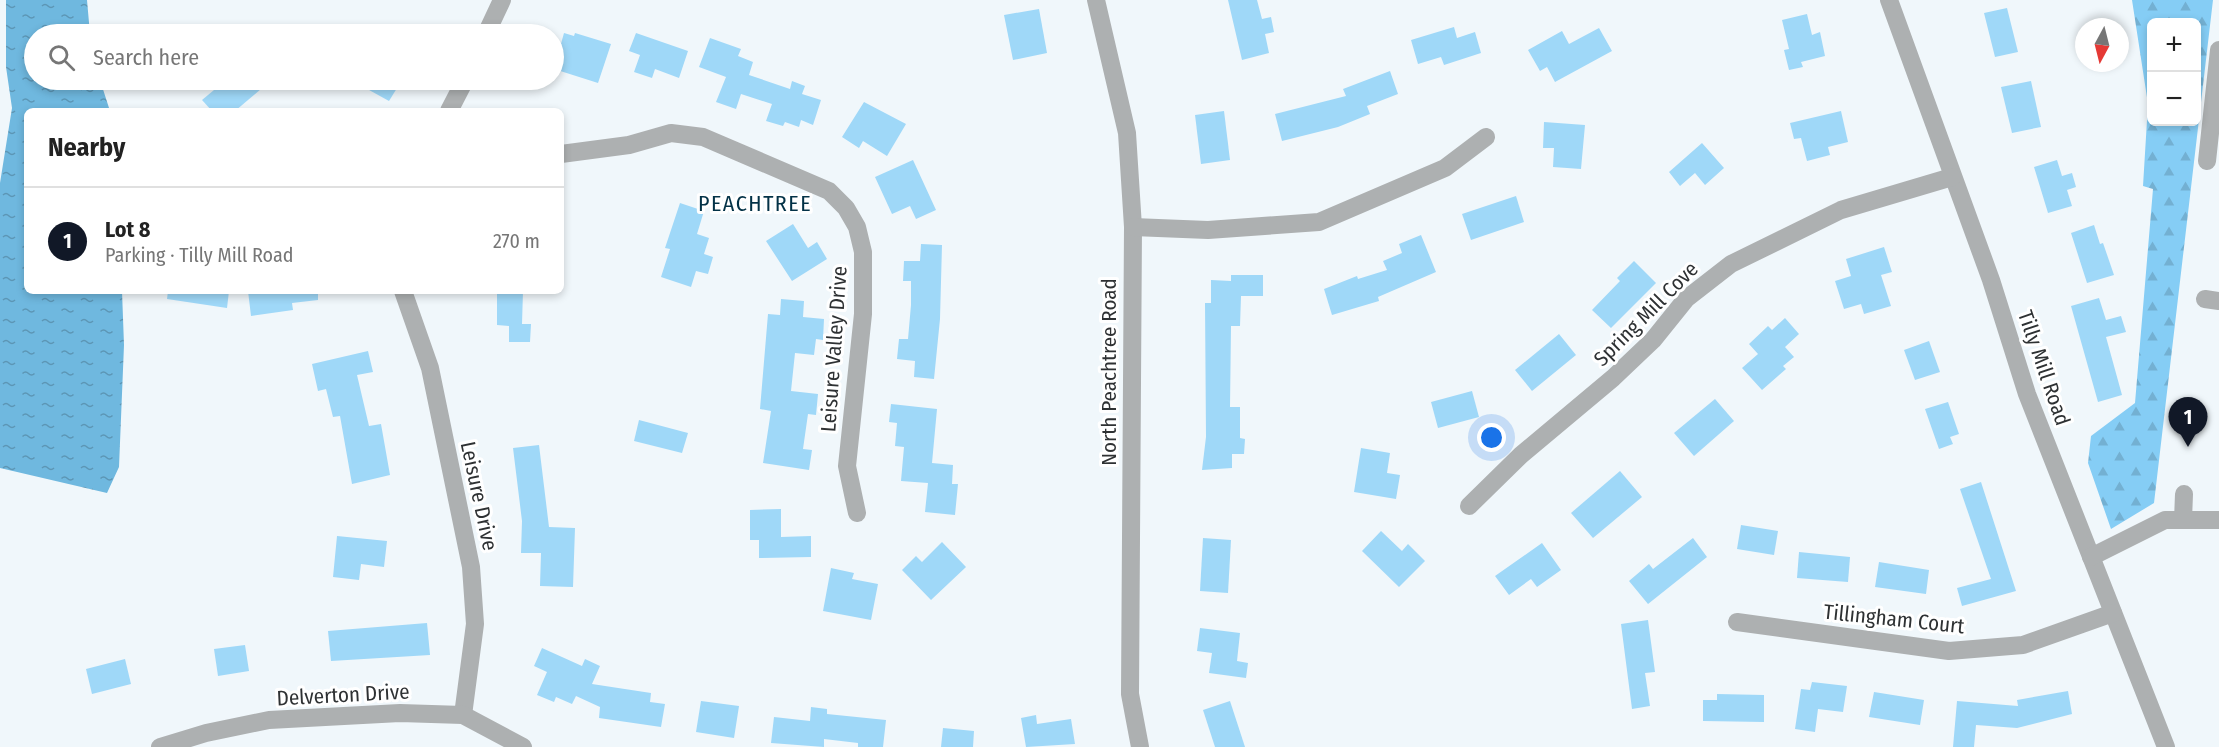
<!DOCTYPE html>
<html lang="en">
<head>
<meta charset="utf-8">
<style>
  :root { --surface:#fff; --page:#f6f6f6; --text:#222; --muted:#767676; --line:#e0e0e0; --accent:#111827 }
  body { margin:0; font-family:"Fira Sans Condensed",sans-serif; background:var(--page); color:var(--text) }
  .controls { position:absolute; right:18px; top:18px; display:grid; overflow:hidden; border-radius:9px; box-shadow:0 3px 9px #0003 }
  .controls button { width:54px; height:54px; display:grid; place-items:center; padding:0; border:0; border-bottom:2px solid var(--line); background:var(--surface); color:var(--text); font:30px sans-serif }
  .compass { position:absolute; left:2075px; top:18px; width:54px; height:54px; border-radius:50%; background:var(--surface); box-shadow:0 3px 9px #0003; rotate:187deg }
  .you { position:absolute; left:1492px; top:438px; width:21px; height:21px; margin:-15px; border:4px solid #fff; border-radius:50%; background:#1a73e8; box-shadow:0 0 0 9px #1a73e833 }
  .badge { display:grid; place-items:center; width:39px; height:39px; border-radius:50%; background:var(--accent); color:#fff; font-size:20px; font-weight:700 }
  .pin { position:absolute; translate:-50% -50px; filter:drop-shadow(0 2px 3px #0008) }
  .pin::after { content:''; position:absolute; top:32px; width:21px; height:18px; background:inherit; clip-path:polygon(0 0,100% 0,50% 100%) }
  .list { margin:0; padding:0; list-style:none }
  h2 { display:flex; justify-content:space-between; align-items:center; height:78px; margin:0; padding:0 24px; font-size:26px }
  h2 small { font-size:20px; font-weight:400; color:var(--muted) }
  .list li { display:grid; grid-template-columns:39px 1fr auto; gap:18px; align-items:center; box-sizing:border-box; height:108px; padding:0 24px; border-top:2px solid var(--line) }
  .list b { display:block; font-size:22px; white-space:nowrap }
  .list p { margin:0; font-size:20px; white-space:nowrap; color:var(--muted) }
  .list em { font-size:20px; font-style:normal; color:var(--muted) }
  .icon { flex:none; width:33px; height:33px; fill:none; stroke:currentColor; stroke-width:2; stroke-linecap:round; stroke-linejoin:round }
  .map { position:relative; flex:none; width:2219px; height:747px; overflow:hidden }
  .search { position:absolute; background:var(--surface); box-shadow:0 3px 9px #0003; left:24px; top:24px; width:540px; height:66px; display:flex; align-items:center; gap:15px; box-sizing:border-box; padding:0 21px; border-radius:33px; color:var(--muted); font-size:22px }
  .panel { position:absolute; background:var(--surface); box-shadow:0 3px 9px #0003; left:24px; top:108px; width:540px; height:186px; border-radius:9px }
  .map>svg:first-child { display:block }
  .forest { fill:url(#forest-firs); fill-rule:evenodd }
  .water { fill:url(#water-ripples) }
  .building { fill:#9fd8f8 }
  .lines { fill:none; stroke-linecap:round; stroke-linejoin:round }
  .minor { stroke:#adb0b1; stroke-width:18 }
  .labels { text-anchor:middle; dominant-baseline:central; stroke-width:6; stroke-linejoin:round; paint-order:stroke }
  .street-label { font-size:21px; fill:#2e3133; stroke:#fff }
  .neighbourhood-label { font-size:22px; letter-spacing:1.5px; fill:#033247; stroke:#fff }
</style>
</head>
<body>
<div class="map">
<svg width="2219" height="747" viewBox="0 0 2219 747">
  <defs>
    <pattern id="forest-firs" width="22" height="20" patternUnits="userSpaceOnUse" patternTransform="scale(1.5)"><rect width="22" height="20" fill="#85cdf5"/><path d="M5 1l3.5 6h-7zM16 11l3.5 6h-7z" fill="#73b0d2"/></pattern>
    <pattern id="water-ripples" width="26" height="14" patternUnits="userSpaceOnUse" patternTransform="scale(1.5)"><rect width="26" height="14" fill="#6fb8df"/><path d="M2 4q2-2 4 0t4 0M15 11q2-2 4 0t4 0" fill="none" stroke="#5c96b5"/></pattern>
  </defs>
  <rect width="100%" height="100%" fill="#f0f7fb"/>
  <path class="forest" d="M2132,0h81l-59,503 -43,26 -23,-66 3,-27 44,-33 18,-214 -10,-3 5,-82zM2152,22h44v100h-44z"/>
  <polygon class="water" points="6,0 87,0 90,34 34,34 34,80 100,80 110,111 27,111 27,291 122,291 124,345 119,467 107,493 0,468 0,183 12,108 6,67"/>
  <g class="building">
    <polygon points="1228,0 1257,0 1262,19 1271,17 1274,32 1265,34 1269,53 1242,60"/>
    <polygon points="2007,8 2018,52 1995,57 1984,13"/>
    <polygon points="1039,9 1047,53 1013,60 1004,15"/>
    <polygon points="1807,14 1812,35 1820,32 1825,56 1801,62 1803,67 1789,70 1784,50 1789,49 1782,20"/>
    <polygon points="1454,27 1457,38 1475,32 1481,53 1444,65 1441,57 1418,64 1411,40"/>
    <polygon points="1599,28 1612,51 1555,82 1547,67 1540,71 1528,50 1562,31 1569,44"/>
    <polygon points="564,33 574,36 575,33 611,44 598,83 554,69"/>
    <polygon points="636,33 688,51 679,78 655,69 652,78 634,72 640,55 629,51"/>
    <polygon points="710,38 741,49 738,56 753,62 749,75 790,89 792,81 805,86 802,94 821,100 813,125 801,120 799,127 785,122 783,126 766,121 772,104 741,94 736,109 716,102 726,77 699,67"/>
    <polygon points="1390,71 1398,94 1367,106 1370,114 1338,127 1282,141 1275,114 1346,96 1343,89"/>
    <polygon points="226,80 253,80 261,89 235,111 212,111 202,100"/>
    <polygon points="351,80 402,80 389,101"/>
    <polygon points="2031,81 2041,127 2012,133 2001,87"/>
    <polygon points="864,102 906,124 887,156 863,141 859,148 842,137"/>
    <polygon points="1224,111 1230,160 1201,164 1195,115"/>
    <polygon points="1841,111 1848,142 1828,147 1830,155 1807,161 1801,138 1794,139 1790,123"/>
    <polygon points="1544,122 1585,125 1581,169 1553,167 1554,148 1543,148"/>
    <polygon points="1702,143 1724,168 1705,185 1695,173 1680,186 1669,172"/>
    <polygon points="913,160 936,210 916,219 910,206 892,214 875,177"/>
    <polygon points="2057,160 2062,176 2072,173 2076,187 2067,190 2072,206 2048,213 2034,167"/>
    <polygon points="1516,196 1524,222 1471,240 1462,214"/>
    <polygon points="680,203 704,211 697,234 709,238 704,254 713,257 708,274 696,271 691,287 661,277 670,249 665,248"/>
    <polygon points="793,224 808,248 817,242 827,259 792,281 766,241"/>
    <polygon points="2094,225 2100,244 2103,243 2114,275 2087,283 2071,233"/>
    <polygon points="1421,235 1436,272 1378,297 1379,301 1332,315 1324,289 1357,276 1358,279 1387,270 1383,261 1402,253 1399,244"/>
    <polygon points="921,244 942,245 940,319 934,379 914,377 915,361 897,359 899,339 908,339 911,305 911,281 903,281 904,261 920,261"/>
    <polygon points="1884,247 1892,272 1881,275 1891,306 1864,314 1861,304 1844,309 1835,281 1851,276 1846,259"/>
    <polygon points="1634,261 1656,283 1611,328 1592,310 1620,281 1617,278"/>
    <polygon points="1231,275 1263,275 1263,296 1241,296 1240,326 1231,326 1230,407 1240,407 1240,438 1245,439 1244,454 1232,454 1232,468 1202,470 1206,437 1205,303 1211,303 1211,280 1231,281"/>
    <polygon points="168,291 229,291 227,308 167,299"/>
    <polygon points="248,291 318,291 318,300 292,303 293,310 251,316"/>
    <polygon points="497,291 523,291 522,324 531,324 530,342 509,342 509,326 497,325"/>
    <polygon points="2099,298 2106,320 2121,316 2126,332 2106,337 2122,395 2098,402 2071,306"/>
    <polygon points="781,299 804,301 803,317 824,319 823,340 816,339 814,355 795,353 791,391 818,394 816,415 808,414 803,449 812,450 809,470 763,463 771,411 760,409 768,314 780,315"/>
    <polygon points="1785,318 1799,334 1785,347 1794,357 1783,366 1786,369 1762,390 1742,368 1758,354 1749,344 1768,326 1772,330"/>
    <polygon points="1559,334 1576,355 1532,391 1515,370"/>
    <polygon points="1929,341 1940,372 1915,380 1904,350"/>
    <polygon points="368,351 373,372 357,375 369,426 381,424 390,475 352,484 340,416 333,417 326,389 318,391 312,364"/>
    <polygon points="1472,391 1479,417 1438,428 1431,402"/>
    <polygon points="1715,399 1734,421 1694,456 1674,433"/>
    <polygon points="1948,402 1959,434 1950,437 1953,444 1939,449 1925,409"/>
    <polygon points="891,404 937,409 932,463 953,465 952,484 958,484 955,515 925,512 928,483 901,481 904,447 895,446 897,423 889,422"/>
    <polygon points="639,420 688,433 682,453 634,441"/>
    <polygon points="539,445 549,527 575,528 573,587 540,586 541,553 521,553 522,521 513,448"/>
    <polygon points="1361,448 1390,453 1387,473 1400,475 1396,499 1354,492"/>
    <polygon points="1620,471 1642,497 1593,538 1571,513"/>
    <polygon points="1981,482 2016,591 1962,606 1957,588 1991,579 1960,489"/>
    <polygon points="781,509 781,537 811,536 811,557 759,558 759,540 750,540 750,510"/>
    <polygon points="1741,525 1778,531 1774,555 1737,549"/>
    <polygon points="1381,531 1402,551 1408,544 1425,561 1399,587 1362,551"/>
    <polygon points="337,536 387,541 384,567 361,564 359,580 333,577"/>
    <polygon points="1203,538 1231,540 1228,593 1200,591"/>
    <polygon points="1693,538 1707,557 1648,604 1629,581 1649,564 1653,569"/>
    <polygon points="942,542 966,567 931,600 902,570 916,556 922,562"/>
    <polygon points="1542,543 1561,570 1537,587 1531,579 1509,595 1495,576"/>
    <polygon points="1799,552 1850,557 1848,582 1797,578"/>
    <polygon points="1879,562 1929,570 1926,594 1875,587"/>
    <polygon points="831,568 854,573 852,579 878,584 871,620 823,611"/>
    <polygon points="1648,620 1655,672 1645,673 1650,706 1632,709 1621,624"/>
    <polygon points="427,623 430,655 331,661 328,631"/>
    <polygon points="1200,628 1240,633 1237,661 1248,663 1246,678 1209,673 1212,653 1197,651"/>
    <polygon points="245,645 249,671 218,676 214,649"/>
    <polygon points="542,648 582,666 585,659 600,666 592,684 651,693 650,702 665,704 661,727 599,718 600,707 576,696 572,704 556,697 554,702 537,695 547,672 534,666"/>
    <polygon points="125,659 131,684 92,694 86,669"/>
    <polygon points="1812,682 1847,686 1843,712 1818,709 1815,732 1795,729 1801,689 1810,690"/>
    <polygon points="2068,691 2072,714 2017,728 1976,725 1974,747 1953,747 1957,701 2018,706 2017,700"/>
    <polygon points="1874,692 1924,700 1920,725 1869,717"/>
    <polygon points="1717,694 1764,695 1764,722 1703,721 1703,700 1717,700"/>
    <polygon points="701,701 739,706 734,738 696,732"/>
    <polygon points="1230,701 1245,747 1215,747 1203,710"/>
    <polygon points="811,707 827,709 827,714 886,720 883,747 858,747 858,743 824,739 824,747 771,743 774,717 810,721"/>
    <polygon points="1036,715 1037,724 1071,719 1075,744 1026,747 1021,718"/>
    <polygon points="943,728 974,731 973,747 941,747"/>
  </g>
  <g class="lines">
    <g class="minor">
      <polyline points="1096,0 1127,133 1133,227 1130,694 1140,747"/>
      <polyline points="1889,0 1991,280 2027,394 2166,747"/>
      <polyline points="486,34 502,0"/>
      <polyline points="449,111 465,80"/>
      <polyline points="561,154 629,145 671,133 703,137 829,191 846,208 857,227 863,252 863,314 847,466 857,513"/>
      <polyline points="2207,161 2219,50"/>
      <polyline points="1133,227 1208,230 1319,222 1445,168 1486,137"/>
      <polyline points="403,291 430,368 471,567 475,624 463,715"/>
      <polyline points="2205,299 2219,301"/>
      <polyline points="1469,506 1521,455 1613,378 1653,340 1686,299 1731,264 1841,210 1952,177"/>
      <polyline points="2183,520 2184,494"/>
      <polyline points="2091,557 2165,520 2219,520"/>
      <polyline points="1737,622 1949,651 2023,645 2113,613"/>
      <polyline points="160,747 206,733 269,720 400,713 463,715 523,747"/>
    </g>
  </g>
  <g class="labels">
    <g class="street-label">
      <text transform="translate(1646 314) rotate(-45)">Spring Mill Cove</text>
      <text transform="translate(834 349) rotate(-86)">Leisure Valley Drive</text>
      <text transform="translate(2044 368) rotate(71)">Tilly Mill Road</text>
      <text transform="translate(1109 372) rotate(-90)">North Peachtree Road</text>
      <text transform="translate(479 496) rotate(78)">Leisure Drive</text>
      <text transform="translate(1894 619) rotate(6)">Tillingham Court</text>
      <text transform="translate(343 695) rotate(-3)">Delverton Drive</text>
    </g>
    <g class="neighbourhood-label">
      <text x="755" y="203">PEACHTREE</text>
    </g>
  </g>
</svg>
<div class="controls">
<button>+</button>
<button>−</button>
</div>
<svg class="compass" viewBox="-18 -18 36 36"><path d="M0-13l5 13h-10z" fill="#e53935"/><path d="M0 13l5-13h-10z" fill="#767676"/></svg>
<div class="you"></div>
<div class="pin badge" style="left:2188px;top:447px">1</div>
<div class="search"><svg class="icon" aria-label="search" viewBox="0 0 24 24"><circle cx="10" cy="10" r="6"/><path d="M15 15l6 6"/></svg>Search here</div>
<section class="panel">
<h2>Nearby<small></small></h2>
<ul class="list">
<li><span class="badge">1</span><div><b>Lot 8</b><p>Parking · Tilly Mill Road</p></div><em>270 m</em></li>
</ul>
</section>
</div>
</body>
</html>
